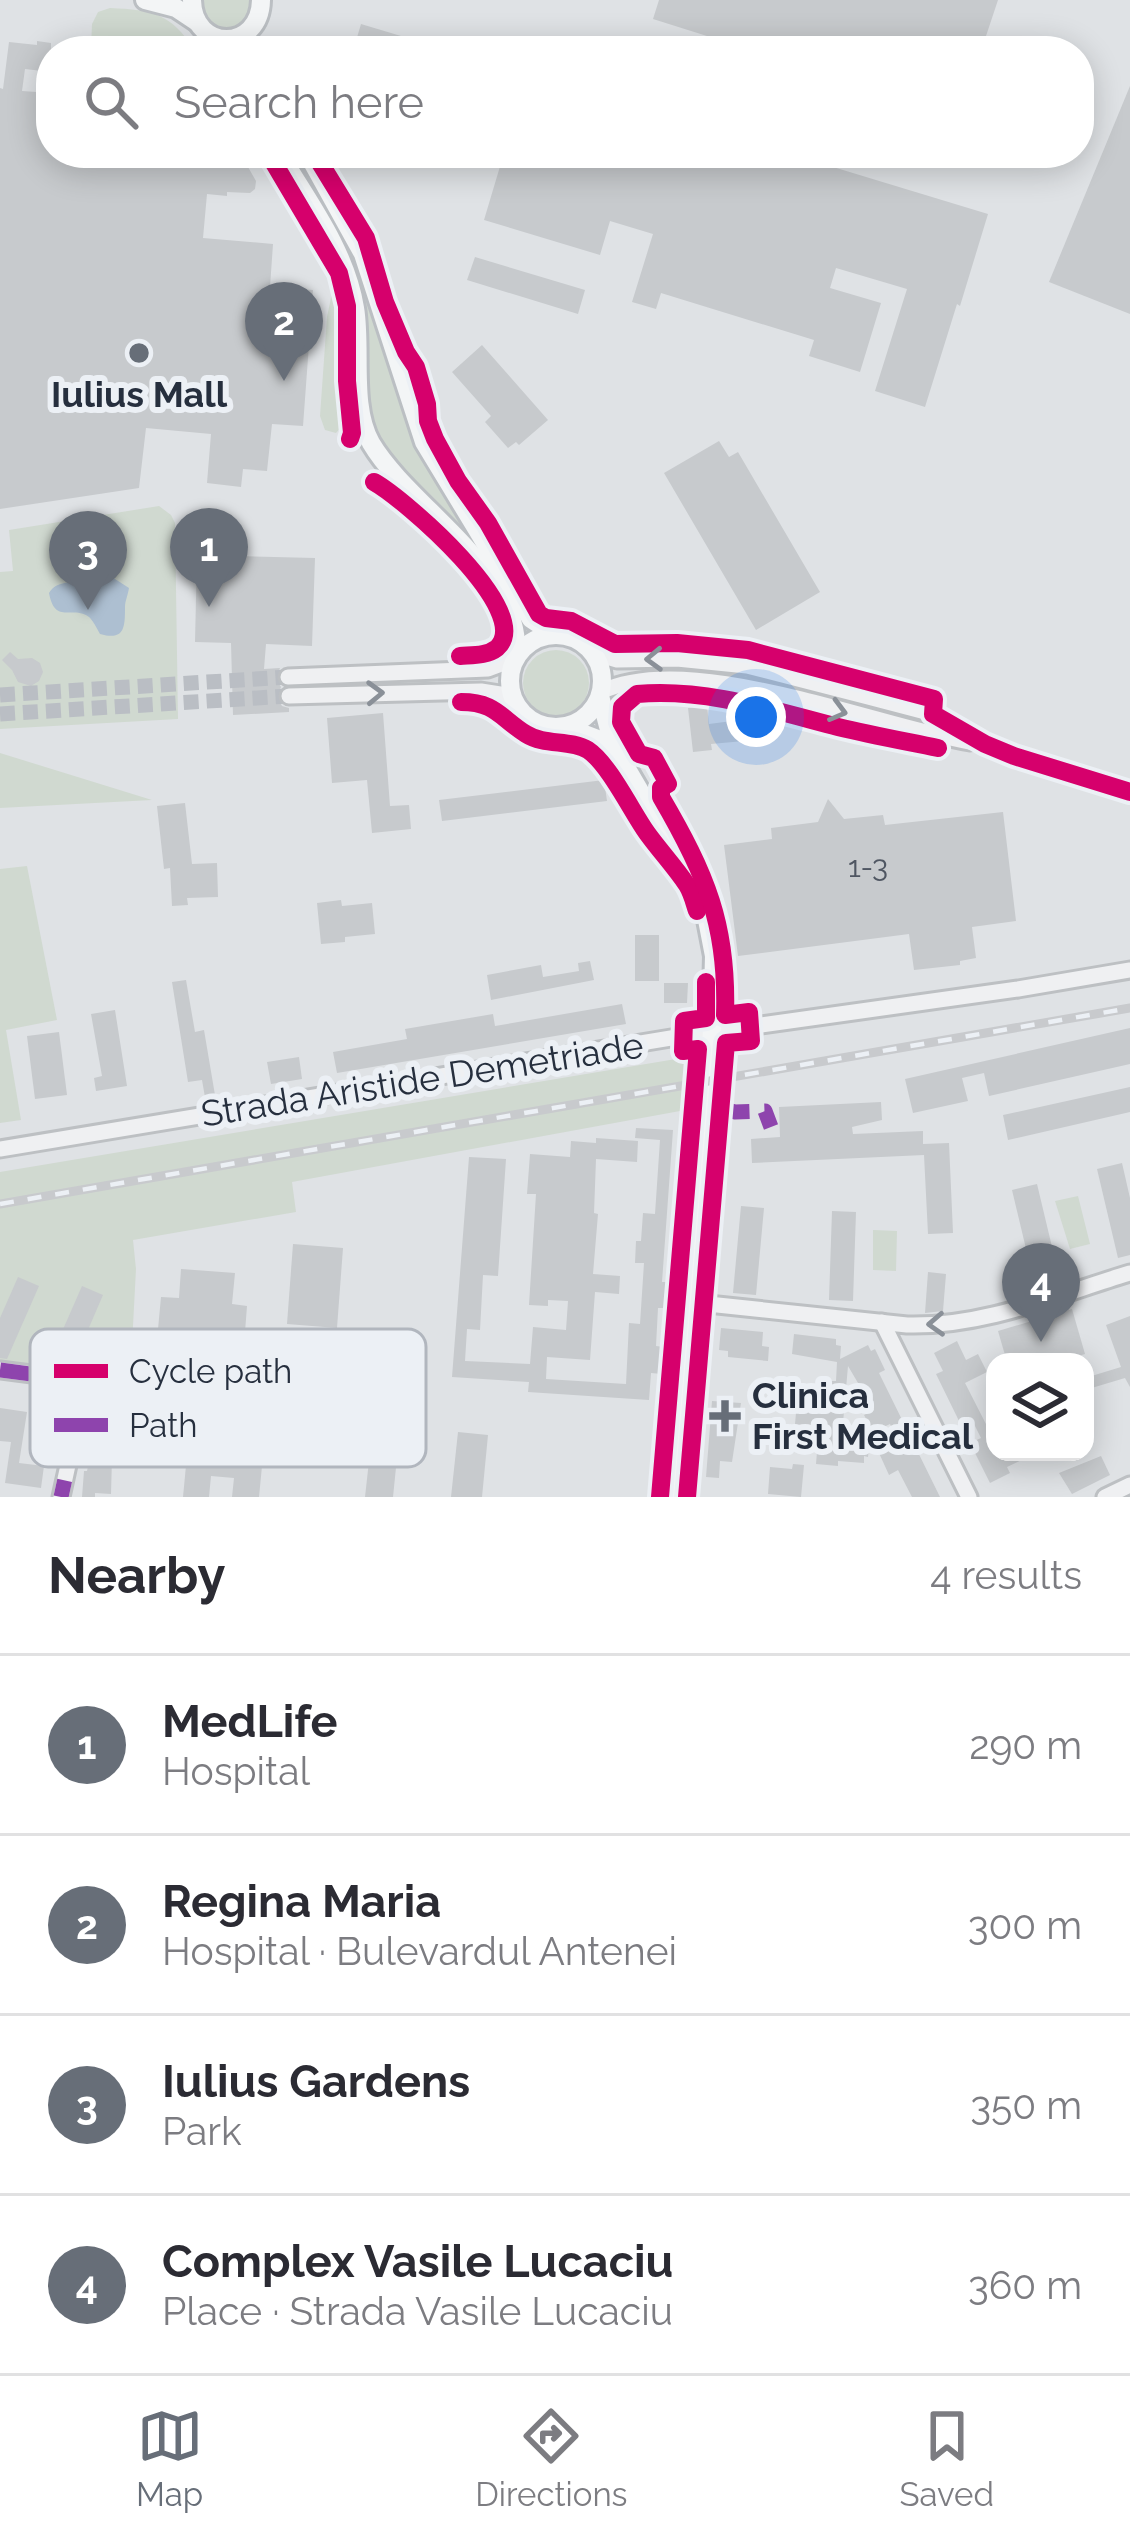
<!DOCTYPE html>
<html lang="en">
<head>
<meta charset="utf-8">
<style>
  :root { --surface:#fff; --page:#f2f2f3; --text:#2b2b33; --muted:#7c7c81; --line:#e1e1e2; --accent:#676e78 }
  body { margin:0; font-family:Raleway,sans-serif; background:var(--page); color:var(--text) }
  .controls { position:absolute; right:36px; bottom:36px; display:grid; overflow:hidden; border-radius:24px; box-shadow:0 6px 30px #0003 }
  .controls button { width:108px; height:108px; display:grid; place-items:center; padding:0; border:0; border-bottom:3px solid var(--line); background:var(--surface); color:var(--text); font:60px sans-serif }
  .you { position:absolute; left:756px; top:717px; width:42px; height:42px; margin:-30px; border:9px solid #fff; border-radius:50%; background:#1a73e8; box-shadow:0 0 0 18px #1a73e833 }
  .badge { display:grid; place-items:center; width:78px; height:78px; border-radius:50%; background:var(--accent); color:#fff; font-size:39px; font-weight:700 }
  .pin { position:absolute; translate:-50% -99px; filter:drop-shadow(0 3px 6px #0008) }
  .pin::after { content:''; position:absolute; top:63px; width:42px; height:36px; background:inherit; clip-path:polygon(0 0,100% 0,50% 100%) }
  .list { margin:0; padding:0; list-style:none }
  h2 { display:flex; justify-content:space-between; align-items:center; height:156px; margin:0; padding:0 48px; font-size:51px }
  h2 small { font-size:39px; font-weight:400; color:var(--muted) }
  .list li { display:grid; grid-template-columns:78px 1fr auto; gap:36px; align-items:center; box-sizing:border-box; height:180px; padding:0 48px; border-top:3px solid var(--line) }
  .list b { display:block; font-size:45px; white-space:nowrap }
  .list p { margin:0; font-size:39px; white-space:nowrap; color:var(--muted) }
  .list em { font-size:39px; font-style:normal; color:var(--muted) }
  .icon { flex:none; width:66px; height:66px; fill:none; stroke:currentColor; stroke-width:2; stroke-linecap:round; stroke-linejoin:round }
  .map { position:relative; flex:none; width:1130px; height:1497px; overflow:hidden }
  .search { position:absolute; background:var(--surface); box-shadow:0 6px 30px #0003; left:36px; right:36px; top:36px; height:132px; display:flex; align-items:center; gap:30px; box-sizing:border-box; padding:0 42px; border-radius:48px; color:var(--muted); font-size:45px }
  .sheet { height:876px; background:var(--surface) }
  nav { display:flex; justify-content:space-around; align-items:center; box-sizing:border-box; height:168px; border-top:3px solid var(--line); background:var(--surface); font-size:33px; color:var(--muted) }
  nav a { display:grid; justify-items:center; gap:6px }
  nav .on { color:var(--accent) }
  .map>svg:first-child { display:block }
  .green { fill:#d0d9d0 }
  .water { fill:#adbfd1 }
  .building { fill:#c7cacd }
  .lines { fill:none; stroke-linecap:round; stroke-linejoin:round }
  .minor-tunnel { stroke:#babec4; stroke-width:15; stroke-dasharray:15 8; stroke-linecap:butt }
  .minor-casing { stroke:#bdc0c3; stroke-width:21 }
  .major-casing { stroke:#bbbfc3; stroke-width:24 }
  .minor { stroke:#eff0f2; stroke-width:15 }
  .major { stroke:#f3f5f6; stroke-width:18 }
  .rail-casing { stroke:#c8cacd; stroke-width:9 }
  .rail { stroke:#ecf0f5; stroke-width:4.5; stroke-dasharray:14; stroke-linecap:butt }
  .quiet { stroke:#8e44ad; stroke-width:15; stroke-dasharray:30 15; stroke-linecap:butt }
  .cycleway-casing { stroke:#ecf0f5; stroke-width:26 }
  .cycleway { stroke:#d6006c; stroke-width:18 }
  .oneway { stroke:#8a9098 }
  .poi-dot { fill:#676e78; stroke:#ecf0f5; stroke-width:4.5 }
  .labels { text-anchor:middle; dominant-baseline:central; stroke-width:12; stroke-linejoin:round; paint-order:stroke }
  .number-label { font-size:30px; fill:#4f5662 }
  .poi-label { font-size:36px; font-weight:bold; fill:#262f3e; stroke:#ecf0f5 }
  .street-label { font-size:36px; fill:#262f3e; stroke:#ecf0f5 }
  .key { fill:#ecf0f5; stroke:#b1b6be; stroke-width:3 }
  .key-label { font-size:33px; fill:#262f3e }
</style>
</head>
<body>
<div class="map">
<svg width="1130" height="1497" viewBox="0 0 1130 1497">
  <rect width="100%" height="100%" fill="#dfe2e5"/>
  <g class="green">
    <polygon points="192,0 261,0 259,16 221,38"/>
    <path d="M110,8c43,2 61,5 85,43h-33l-57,-8 -14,5 1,-24 6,-12z"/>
    <polygon points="364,273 411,437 473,537 464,533 399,473 376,442 351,278"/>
    <polygon points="333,288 340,295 344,311 341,365 342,426 336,433 325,430 320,416 327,317"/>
    <polygon points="159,506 171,515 175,523 178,719 0,729 0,572 13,571 9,530"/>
    <circle cx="556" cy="683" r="33"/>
    <polygon points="0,753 152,800 0,808"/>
    <polygon points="27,866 57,1020 6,1030 21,1120 0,1123 0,869"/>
    <polygon points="688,1057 680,1111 292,1182 296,1212 133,1240 136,1269 130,1383 18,1362 0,1361 0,1172"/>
    <polygon points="1078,1196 1090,1244 1070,1249 1055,1201"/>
    <polygon points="873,1230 897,1231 896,1271 873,1270"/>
  </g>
  <path class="water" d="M101,570l28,18c-1,7 -4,13 -4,19 0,20 0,34 -25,27 -2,-4 -8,-15 -11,-17 -17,-12 -34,8 -40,-24 9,-15 28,-9 43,-12z"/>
  <g class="building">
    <polygon points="659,0 998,0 981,51 743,51 745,48 653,19"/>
    <polygon points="361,24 441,48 441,51 353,51"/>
    <polygon points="37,41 51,43 51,72 25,69 22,91 51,93 51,153 240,153 256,181 255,189 250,193 227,192 227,196 207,194 203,238 273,244 270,287 313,290 303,426 272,424 267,471 243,469 241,487 207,483 211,434 146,428 139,488 0,509 0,88 3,89 9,42 37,45"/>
    <polygon points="1130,86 1130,314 1049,282"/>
    <polygon points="504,153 787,153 988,214 960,306 957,304 925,407 875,391 907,289 836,268 830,288 881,303 860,372 809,356 814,340 661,293 656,309 632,302 653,234 610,221 600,255 484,220"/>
    <polygon points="475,257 585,290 578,314 467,280"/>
    <polygon points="482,345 548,420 519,445 516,442 508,448 485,422 491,416 452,372"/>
    <polygon points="719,441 729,457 738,452 820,592 756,630 664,473"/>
    <polygon points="197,555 315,558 312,646 266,644 264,669 280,668 276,679 281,687 277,697 282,706 289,708 289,712 233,715 231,643 195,642"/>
    <polygon points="10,652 18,659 32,658 40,663 43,672 39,681 31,686 18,682 12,670 2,660"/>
    <polygon points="707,706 709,724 732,721 731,714 752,712 755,740 711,744 712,750 693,752 688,708"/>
    <polygon points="383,713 390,806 409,805 411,829 372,833 367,780 332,783 327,718"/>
    <polygon points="604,780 607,801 442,821 439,800"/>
    <polygon points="828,799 844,819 883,815 885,825 1003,812 1016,921 972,927 976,958 960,961 960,965 914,970 909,934 738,956 724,845 772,839 771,828 818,822"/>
    <polygon points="185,803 192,864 217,863 218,897 187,898 188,905 172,906 170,868 164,869 157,806"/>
    <polygon points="341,900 342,906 372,903 375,934 345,937 345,942 321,944 317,903"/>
    <rect x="635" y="935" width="24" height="46"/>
    <polygon points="590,961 594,980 491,1000 487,975 541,965 543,977 579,971 578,963"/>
    <polygon points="186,980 195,1032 204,1030 216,1101 206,1103 202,1080 188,1082 172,982"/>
    <polygon points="664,983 688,983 687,1003 664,1003"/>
    <polygon points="622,1004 626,1024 337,1073 333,1052 407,1039 405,1029 493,1014 495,1026"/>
    <polygon points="115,1010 127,1086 96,1091 94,1078 102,1076 91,1014"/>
    <polygon points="1130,1028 1130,1064 989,1096 984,1073 962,1078 968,1101 913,1113 905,1079"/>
    <polygon points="59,1032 67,1095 35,1099 27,1036"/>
    <polygon points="299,1057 302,1079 271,1084 267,1062"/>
    <polygon points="1130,1087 1130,1112 1008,1140 1003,1115"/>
    <polygon points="881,1102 882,1120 852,1127 853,1134 923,1131 923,1144 949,1143 953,1233 928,1234 924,1155 752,1163 751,1139 780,1137 779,1107"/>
    <polygon points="636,1128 673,1130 662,1282 667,1282 666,1308 658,1308 656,1346 664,1347 662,1374 651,1373 649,1400 528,1392 529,1382 452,1377 469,1157 506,1159 498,1276 483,1275 480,1330 467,1329 465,1361 530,1364 533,1327 566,1330 568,1301 548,1300 548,1306 529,1305 536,1194 527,1194 530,1154 570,1157 571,1141 596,1143 596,1138 638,1141 637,1162 596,1159 594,1213 598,1214 593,1274 620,1276 619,1294 595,1292 590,1360 547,1357 546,1379 626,1384 629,1323 640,1324 644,1263 635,1263 636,1241 641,1241 643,1213 655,1214 660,1140 635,1138"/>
    <polygon points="1122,1163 1130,1198 1130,1255 1118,1258 1097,1169"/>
    <polygon points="1037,1184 1058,1272 1033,1278 1012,1190"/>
    <polygon points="741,1206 764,1208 756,1295 733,1293"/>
    <polygon points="832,1211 856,1212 853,1301 829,1300"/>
    <polygon points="293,1244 343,1248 337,1328 287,1324"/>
    <polygon points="181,1269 235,1273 232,1304 247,1306 244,1345 228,1344 226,1375 171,1371 174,1341 157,1340 161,1297 179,1298"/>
    <polygon points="928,1272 946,1274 943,1311 925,1313"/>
    <polygon points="18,1277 39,1286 7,1359 0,1358 0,1318"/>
    <polygon points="82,1286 103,1295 72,1367 66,1366 50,1359"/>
    <polygon points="1072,1309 1085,1354 1057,1362 1007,1362 998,1331"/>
    <polygon points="1130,1316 1130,1387 1125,1378 1085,1390 1085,1378 1121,1367 1106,1325"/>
    <polygon points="721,1328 763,1332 762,1346 769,1347 768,1361 728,1357 728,1351 719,1350"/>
    <polygon points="794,1334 836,1339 836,1345 841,1346 840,1359 868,1345 871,1351 875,1349 885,1370 879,1373 940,1497 912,1497 898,1470 889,1475 879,1453 899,1443 890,1424 873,1432 864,1415 874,1410 848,1366 842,1434 870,1437 868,1457 864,1456 864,1463 838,1461 838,1466 816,1464 819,1427 795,1424 797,1402 809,1403 811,1392 829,1394 830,1381 836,1381 837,1362 792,1354"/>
    <polygon points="957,1341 966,1360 978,1354 987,1372 965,1383 988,1428 992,1433 995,1431 995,1452 1038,1452 1007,1467 1010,1473 990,1483 970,1443 981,1438 971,1418 960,1423 936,1374 943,1371 934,1353"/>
    <polygon points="712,1401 741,1403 732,1462 720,1461 719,1478 706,1477"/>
    <polygon points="0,1408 27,1412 19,1463 44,1466 41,1488 5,1483 11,1442 0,1441"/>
    <polygon points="191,1413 217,1416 213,1458 236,1460 240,1422 266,1425 259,1497 232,1497 234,1478 211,1476 209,1497 183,1497"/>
    <polygon points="373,1425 400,1428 393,1497 365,1497"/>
    <polygon points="458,1432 488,1435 482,1497 451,1497"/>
    <polygon points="1101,1456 1110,1475 1072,1494 1059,1473"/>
    <polygon points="90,1457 112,1458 111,1494 95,1493 95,1497 82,1497 84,1471 87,1471"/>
    <polygon points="793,1464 804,1465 801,1497 768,1494 770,1467 792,1469"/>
  </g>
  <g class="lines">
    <g class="minor-tunnel">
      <polyline points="0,695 288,677"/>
      <polyline points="0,714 289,696"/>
    </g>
    <defs>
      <g id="minor">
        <polyline points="593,653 617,660 677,659 747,666 868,697 933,714 985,744 1014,756 1130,792"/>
        <polyline points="288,677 488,669 515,659"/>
        <path d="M601,692c88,-43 272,33 369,50"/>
        <polyline points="289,696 481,691 500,694 513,701"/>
        <polyline points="0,1149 683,1036 1018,989 1130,970"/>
        <path d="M689,1302l218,23c77,2 150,-30 223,-52"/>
        <polyline points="882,1322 969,1497"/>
        <polyline points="0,1370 78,1380 70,1456 61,1497"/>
        <polyline points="1105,1497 1130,1485"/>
      </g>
      <g id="major">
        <polyline points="145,0 176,8 197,22"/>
        <path d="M192,0c1,52 68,52 69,0"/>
        <path d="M279,153c29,48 67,98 76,155 7,41 -5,98 16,135 39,66 152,127 145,214"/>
        <polyline points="307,153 363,254 424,442 531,619 555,635"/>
        <circle cx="556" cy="681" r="46"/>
        <polyline points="600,696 613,745 658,822 688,866 703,899 714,956 712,1031 673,1497"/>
        <polyline points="566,727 613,745"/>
      </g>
    </defs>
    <use href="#minor" class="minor-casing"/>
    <use href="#major" class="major-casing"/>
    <use href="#minor" class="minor"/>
    <use href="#major" class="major"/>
    <defs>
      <polyline id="rail" points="0,1204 1130,1008"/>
    </defs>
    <use href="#rail" class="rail-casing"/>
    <use href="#rail" class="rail"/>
    <g class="quiet">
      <polyline points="720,1108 735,1112 765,1111 771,1127"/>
      <polyline points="0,1370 78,1380 70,1456 61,1497"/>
    </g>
    <defs>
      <g id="cycleway">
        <polyline points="268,153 339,273 347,306 347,381 352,433 350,439"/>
        <polyline points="314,153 366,238 385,302 406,352 416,367 427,404 428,421 435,439 458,481 488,523 539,614 546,618 571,621 615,644 677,643 748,650 934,699 933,714 985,744 1014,756 1130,792"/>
        <path d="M374,482c29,16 162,130 123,166 -10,8 -25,7 -37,8"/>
        <path d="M461,702c35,0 39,16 65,32 19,12 44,5 62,16 21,14 44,62 59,83 13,18 28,34 40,52 5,8 7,17 10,26"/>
        <polyline points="660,1497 698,1049 683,1051 684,1021 706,1018 706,982"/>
        <path d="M687,1497l39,-454 25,-2 -2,-29 -24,3c3,-90 -19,-141 -64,-218v-9l7,-4 -14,-26 -15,-4 -18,-32 1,-15 15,-13c69,-6 135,16 201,33 33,8 66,14 100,21"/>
      </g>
    </defs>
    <use href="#cycleway" class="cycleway-casing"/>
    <use href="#cycleway" class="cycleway"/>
  </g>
  <defs><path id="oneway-chevron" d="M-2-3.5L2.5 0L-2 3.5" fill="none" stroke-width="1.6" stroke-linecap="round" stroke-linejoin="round" transform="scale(3)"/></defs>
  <g class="oneway">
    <use href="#oneway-chevron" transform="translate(654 659) rotate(178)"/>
    <use href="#oneway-chevron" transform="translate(375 693) rotate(-2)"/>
    <use href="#oneway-chevron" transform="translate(838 711) rotate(15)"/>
    <use href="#oneway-chevron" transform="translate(936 1324) rotate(177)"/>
  </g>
  <g class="poi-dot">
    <circle cx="139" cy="353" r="12"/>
    <path d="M719 1398h12v12h12v12h-12v12h-12v-12h-12v-12h12z"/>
  </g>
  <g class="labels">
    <g class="number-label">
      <text x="868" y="866">1-3</text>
    </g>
    <g class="poi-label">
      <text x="139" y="394">Iulius Mall</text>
      <text x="752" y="1395" text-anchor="start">Clinica<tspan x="752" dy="41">First Medical</tspan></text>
    </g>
    <g class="street-label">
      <text transform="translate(422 1079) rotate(-9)">Strada Aristide Demetriade</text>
    </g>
  </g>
  <rect x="30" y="1329" width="396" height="138" rx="18" class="key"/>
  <rect x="54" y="1364" width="54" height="14" fill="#d6006c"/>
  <rect x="54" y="1418" width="54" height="14" fill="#8e44ad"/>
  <g class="key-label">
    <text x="129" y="1383">Cycle path</text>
    <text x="129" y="1437">Path</text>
  </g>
</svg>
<div class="controls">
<button><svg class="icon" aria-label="layers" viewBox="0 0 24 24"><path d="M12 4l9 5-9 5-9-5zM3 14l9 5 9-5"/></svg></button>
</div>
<div class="you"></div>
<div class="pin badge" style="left:209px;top:607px">1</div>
<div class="pin badge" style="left:284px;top:381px">2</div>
<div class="pin badge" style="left:88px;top:610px">3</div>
<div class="pin badge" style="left:1041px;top:1342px">4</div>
<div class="search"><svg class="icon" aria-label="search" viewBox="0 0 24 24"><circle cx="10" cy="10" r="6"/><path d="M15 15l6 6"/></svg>Search here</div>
</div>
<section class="sheet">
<h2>Nearby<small>4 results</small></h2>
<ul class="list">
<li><span class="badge">1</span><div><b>MedLife</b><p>Hospital</p></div><em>290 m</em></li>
<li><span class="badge">2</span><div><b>Regina Maria</b><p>Hospital · Bulevardul Antenei</p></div><em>300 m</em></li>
<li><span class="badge">3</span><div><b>Iulius Gardens</b><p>Park</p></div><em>350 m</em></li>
<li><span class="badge">4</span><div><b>Complex Vasile Lucaciu</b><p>Place · Strada Vasile Lucaciu</p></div><em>360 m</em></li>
</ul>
</section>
<nav>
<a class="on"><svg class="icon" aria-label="map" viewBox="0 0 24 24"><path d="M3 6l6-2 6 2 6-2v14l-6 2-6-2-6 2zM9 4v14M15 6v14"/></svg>Map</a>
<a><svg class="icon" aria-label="directions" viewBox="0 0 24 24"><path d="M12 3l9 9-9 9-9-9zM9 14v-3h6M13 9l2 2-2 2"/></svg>Directions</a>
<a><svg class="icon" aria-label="saved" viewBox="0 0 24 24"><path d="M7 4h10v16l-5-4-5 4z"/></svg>Saved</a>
</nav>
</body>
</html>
